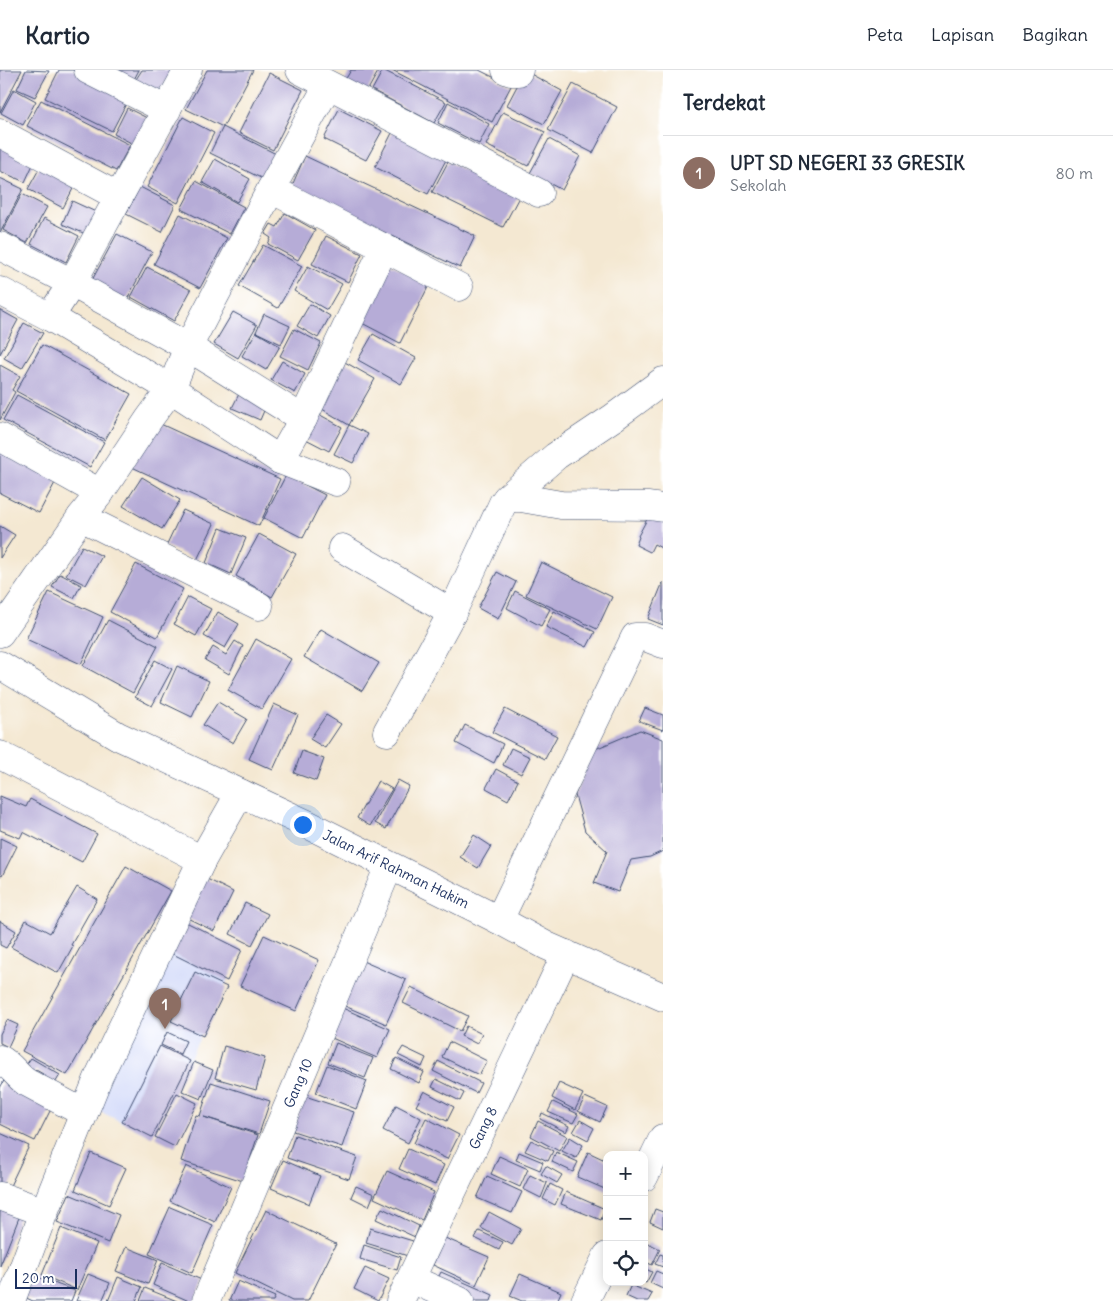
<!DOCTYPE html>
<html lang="id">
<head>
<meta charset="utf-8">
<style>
  :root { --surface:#fff; --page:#f2f2f3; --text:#1f2937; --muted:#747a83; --line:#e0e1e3; --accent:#1f6fb2 }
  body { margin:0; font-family:Delius,sans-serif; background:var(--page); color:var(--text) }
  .controls { position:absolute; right:15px; bottom:15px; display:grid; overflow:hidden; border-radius:10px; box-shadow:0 2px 12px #0003 }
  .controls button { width:45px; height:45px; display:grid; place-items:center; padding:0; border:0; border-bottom:1px solid var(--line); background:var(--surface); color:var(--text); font:25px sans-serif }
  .scale { position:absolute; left:15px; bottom:12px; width:62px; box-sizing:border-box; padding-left:5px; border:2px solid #1b2f5e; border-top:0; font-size:14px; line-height:18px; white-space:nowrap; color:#1b2f5e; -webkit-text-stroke:4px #fff; paint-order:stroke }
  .you { position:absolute; left:302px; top:754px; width:18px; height:18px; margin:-12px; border:4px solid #fff; border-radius:50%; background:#1a73e8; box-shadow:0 0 0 8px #1a73e833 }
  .badge { display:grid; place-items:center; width:32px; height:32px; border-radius:50%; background:var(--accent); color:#fff; font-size:16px; font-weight:700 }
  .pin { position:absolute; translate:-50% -41px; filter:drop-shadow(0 1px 2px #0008) }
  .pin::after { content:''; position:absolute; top:26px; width:18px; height:15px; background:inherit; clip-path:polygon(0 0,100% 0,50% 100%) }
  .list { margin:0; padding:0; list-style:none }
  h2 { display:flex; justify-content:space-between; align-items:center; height:65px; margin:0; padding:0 20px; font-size:21px }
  h2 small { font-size:16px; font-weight:400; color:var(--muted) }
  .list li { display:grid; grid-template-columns:32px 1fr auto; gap:15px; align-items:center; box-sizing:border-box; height:75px; padding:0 20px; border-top:1px solid var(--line) }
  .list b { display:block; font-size:19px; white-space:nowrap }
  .list p { margin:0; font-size:16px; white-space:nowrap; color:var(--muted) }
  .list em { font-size:16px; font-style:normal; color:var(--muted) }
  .icon { flex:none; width:28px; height:28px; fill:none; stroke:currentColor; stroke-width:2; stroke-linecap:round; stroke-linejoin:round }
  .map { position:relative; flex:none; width:663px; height:1231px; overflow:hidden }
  header { display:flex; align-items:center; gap:30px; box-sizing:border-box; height:70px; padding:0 25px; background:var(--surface); border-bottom:1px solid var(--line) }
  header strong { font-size:24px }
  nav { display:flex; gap:28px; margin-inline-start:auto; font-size:18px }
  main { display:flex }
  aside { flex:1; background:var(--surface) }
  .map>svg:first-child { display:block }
  .built { fill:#d1d9f9 }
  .building { fill:#b6acd7 }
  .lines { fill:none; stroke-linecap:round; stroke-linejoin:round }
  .minor-casing { stroke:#3c4b6f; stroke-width:29 }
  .major-casing { stroke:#3c4b6f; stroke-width:29 }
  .minor { stroke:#fff; stroke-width:28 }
  .major { stroke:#fff; stroke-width:28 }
  .labels { text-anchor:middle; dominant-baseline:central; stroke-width:4; stroke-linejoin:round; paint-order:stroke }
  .street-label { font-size:14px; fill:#1b2f5e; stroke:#fff }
</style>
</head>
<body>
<header>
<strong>Kartio</strong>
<nav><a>Peta</a><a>Lapisan</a><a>Bagikan</a></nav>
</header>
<main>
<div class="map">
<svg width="663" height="1231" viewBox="0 0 663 1231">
  <rect width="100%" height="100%" fill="#fff"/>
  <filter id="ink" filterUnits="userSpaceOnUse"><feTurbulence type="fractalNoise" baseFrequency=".02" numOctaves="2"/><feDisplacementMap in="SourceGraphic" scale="10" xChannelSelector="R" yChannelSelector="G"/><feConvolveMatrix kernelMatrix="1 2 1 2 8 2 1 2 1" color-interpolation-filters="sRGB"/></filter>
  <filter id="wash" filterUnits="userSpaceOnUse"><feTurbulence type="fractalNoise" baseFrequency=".0096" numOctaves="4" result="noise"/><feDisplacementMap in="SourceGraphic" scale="20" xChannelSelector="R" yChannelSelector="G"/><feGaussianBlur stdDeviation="1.12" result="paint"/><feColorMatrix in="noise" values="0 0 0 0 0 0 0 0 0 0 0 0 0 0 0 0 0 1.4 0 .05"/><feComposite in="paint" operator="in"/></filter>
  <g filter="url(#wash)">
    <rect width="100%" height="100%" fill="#f4e8d2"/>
    <polygon class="built" points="176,847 242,880 152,1067 91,1037"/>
    <g id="blocks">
      <g class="building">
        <polygon points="0,0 22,0 0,42"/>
        <polygon points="26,0 49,1 35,27 17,19"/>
        <polygon points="59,0 73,0 129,28 112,61 45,28"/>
        <polygon points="103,0 139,0 131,15"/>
        <polygon points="142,0 173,0 157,28 133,14"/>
        <polygon points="207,0 253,0 223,57 186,39"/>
        <polygon points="351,0 379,0 365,25 344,12"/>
        <polygon points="383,0 446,32 434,53 372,20"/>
        <polygon points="392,0 479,0 511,16 492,52"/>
        <polygon points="525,1 562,21 544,54 507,35"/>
        <polygon points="269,3 303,20 273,80 239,63"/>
        <polygon points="573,14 617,37 593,83 548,60"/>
        <polygon points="14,19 36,31 23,55 1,43"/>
        <polygon points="41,30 130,75 116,101 27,56"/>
        <polygon points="448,32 489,54 479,74 438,53"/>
        <polygon points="127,38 151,50 137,76 114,64"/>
        <polygon points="339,39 382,61 366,90 324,69"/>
        <polygon points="503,42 545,62 528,96 486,75"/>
        <polygon points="183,47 214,63 178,133 147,117"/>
        <polygon points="223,57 280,86 267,111 210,83"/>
        <polygon points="393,61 447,88 428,124 375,97"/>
        <polygon points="549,69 580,86 562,120 530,103"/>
        <polygon points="0,71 36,88 25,112 0,101"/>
        <polygon points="305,86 475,166 460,198 291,118"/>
        <polygon points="215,89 250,109 237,132 202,112"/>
        <polygon points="43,92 77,111 63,138 28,119"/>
        <polygon points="448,92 519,127 503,157 432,122"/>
        <polygon points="0,108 23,119 0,163"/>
        <polygon points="196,111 244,137 230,164 181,139"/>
        <polygon points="140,117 175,135 162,162 126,144"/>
        <polygon points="22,124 47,137 27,173 3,160"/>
        <polygon points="72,131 98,143 88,165 62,154"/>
        <polygon points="285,143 315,160 298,190 268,174 271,168 265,164 271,154 277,157"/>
        <polygon points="180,144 227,168 200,218 154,194"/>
        <polygon points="44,148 79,166 66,192 31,174"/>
        <polygon points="117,164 152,182 126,231 91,212"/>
        <polygon points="326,166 362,184 348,212 312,194"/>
        <polygon points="263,175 302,196 278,238 239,216"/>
        <polygon points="390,194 430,213 400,273 360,252"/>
        <polygon points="308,196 342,214 327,240 294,221"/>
        <polygon points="147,197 191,220 174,251 131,227"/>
        <polygon points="310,234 330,246 318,268 297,256"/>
        <polygon points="0,240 18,250 0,284"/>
        <polygon points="233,242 257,255 238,288 214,274"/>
        <polygon points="264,244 290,256 281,274 256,262"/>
        <polygon points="24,253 43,263 22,298 4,288"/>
        <polygon points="294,259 321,273 308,300 280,286"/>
        <polygon points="256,262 280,276 266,300 242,286"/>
        <polygon points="373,264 416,288 401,314 358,290"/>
        <polygon points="42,275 131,324 105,370 16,321"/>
        <polygon points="282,291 305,304 295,323 271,310"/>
        <polygon points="343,291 375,309 349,355 317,336"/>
        <polygon points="0,295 20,306 12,320 15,322 0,350"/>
        <polygon points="239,324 266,336 260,350 232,338"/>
        <polygon points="17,325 104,372 90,397 3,350"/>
        <polygon points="313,341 342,357 329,381 300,366"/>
        <polygon points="154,351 280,409 259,456 132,397"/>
        <polygon points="349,355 368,364 353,393 334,384"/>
        <polygon points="0,379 57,409 39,443 0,423"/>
        <polygon points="286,405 325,425 303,468 264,448"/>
        <polygon points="142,407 180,430 162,459 123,436"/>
        <polygon points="653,438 663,443 663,479 654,474 650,482 636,475 639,467 638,466"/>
        <polygon points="183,440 214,454 197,490 166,476"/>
        <polygon points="0,456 15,465 0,488"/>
        <polygon points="220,458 246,468 231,504 206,493"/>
        <polygon points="259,464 296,484 272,527 236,506"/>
        <polygon points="82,476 102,486 86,515 66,505"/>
        <polygon points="541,492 612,527 597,559 526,525"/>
        <polygon points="136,494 183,519 157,567 110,542"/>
        <polygon points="497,502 516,512 498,549 478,538"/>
        <polygon points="60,504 81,515 74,528 52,517"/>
        <polygon points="663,512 663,555 648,549"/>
        <polygon points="515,521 550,539 541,556 507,538"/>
        <polygon points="49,522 103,547 81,594 26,569"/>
        <polygon points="188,527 211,539 196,566 174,554"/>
        <polygon points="554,541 595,562 587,577 546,557"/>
        <polygon points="218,542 239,554 225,578 204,566"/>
        <polygon points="108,550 158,576 133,623 83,596"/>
        <polygon points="321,559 379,593 362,621 304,587"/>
        <polygon points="256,569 291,589 262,639 228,620"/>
        <polygon points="235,571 243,576 229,604 205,590 213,577 226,585"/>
        <polygon points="155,590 172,599 152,636 135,627"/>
        <polygon points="177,596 209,611 192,647 161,632"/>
        <polygon points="218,632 247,649 233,673 203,655"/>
        <polygon points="274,634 298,645 273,700 249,689"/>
        <polygon points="645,638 663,645 663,660 639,651"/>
        <polygon points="505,639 557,666 545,689 492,662"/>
        <polygon points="326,645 341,654 325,678 310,669"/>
        <polygon points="465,655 503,674 494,693 456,673"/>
        <polygon points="640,660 663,669 663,781 650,787 631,790 618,822 594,813 607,781 585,761 575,725 593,680"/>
        <polygon points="511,678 530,687 521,704 503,695"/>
        <polygon points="302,681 324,689 316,711 294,703"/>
        <polygon points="496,699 518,711 508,730 486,718"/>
        <polygon points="398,710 409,716 386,759 375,753"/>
        <polygon points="378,711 392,719 370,756 357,748"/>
        <polygon points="0,726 26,737 30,729 97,764 82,792 23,762 20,768 0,760"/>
        <polygon points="474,765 491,776 478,798 460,787"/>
        <polygon points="0,768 17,776 2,806 0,805"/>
        <polygon points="126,796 171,821 67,1005 22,981"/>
        <polygon points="203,807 233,822 214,861 183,846"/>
        <polygon points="77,817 97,829 71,875 73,876 58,903 11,877 26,850 50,863"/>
        <polygon points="245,833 268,844 252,875 230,864"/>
        <polygon points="176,847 242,880 227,911 161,878"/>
        <polygon points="0,851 16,861 6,878 0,875"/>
        <polygon points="264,865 319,890 296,941 240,916"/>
        <polygon points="358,889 406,910 386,954 338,933"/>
        <polygon points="195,902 227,917 203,966 171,951"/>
        <polygon points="411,917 468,946 460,961 403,933"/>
        <polygon points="338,936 390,959 377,988 325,965"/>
        <polygon points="7,950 18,955 8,977 0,973 0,964"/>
        <polygon points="466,956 482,964 477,974 461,966"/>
        <polygon points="167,962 186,971 180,984 161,975"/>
        <polygon points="449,972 487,991 479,1005 442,987"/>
        <polygon points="336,973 373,988 365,1008 328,993"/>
        <polygon points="160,976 190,991 152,1067 122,1052"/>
        <polygon points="224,976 265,988 256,1020 215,1008"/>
        <polygon points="403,977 426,988 422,997 398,985"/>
        <polygon points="31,988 60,1005 51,1020 39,1013 43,1004 36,1000 32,1005 26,995"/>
        <polygon points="396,988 424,1002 419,1013 391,999"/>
        <polygon points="438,991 481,1013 476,1023 433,1001"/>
        <polygon points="194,992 213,1000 201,1029 182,1021"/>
        <polygon points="327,995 367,1011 356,1039 316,1023"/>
        <polygon points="7,1005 56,1029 35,1071 0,1054 0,1018"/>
        <polygon points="436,1009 464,1023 460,1031 432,1017"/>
        <polygon points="211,1012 270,1031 259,1064 204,1047 258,1065 243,1111 181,1091 196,1045 200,1046"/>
        <polygon points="559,1013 583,1024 575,1040 552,1028"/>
        <polygon points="424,1021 454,1037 447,1051 416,1036"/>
        <polygon points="177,1023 197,1033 175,1077 155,1067"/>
        <polygon points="305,1026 354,1042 342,1077 293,1061"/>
        <polygon points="585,1027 607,1037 600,1052 578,1041"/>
        <polygon points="553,1032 578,1044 573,1053 548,1042"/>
        <polygon points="396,1035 421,1048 408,1073 383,1060"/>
        <polygon points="542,1043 569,1056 566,1062 540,1049"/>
        <polygon points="426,1048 459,1065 447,1089 414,1073"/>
        <polygon points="580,1050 594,1058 588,1070 573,1062"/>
        <polygon points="538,1051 567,1066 559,1081 531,1066"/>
        <polygon points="0,1063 29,1076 8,1120 0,1117"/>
        <polygon points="295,1065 357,1087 349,1109 287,1088"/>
        <polygon points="570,1067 583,1075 576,1088 562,1081"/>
        <polygon points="531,1070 553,1081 548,1091 525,1081"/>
        <polygon points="408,1079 444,1095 435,1115 399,1099"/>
        <polygon points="519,1082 543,1092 540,1100 516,1090"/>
        <polygon points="556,1082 578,1092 573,1102 552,1092"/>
        <polygon points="588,1082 607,1091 607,1120 577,1107"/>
        <polygon points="91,1083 126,1098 109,1135 75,1120"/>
        <polygon points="499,1086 528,1099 520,1117 491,1104"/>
        <polygon points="283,1090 320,1106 309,1134 271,1118"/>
        <polygon points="186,1096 231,1117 215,1152 170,1131"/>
        <polygon points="546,1096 562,1105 557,1113 541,1104"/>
        <polygon points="387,1101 434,1122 422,1150 374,1128"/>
        <polygon points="530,1105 547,1113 541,1128 523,1119"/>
        <polygon points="487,1106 522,1122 512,1143 477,1128"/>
        <polygon points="550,1114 562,1120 555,1135 543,1129"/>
        <polygon points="356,1116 374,1124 369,1136 351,1127"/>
        <polygon points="566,1122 605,1139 601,1150 561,1134"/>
        <polygon points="69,1124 119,1145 108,1173 57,1152"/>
        <polygon points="0,1136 20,1145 0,1196"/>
        <polygon points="170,1137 213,1155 192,1203 149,1184"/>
        <polygon points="382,1138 419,1156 415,1167 376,1149"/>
        <polygon points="655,1139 663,1142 663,1158 650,1152"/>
        <polygon points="266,1140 336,1174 308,1231 292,1231 235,1203"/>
        <polygon points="489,1142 521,1159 512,1175 481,1158"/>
        <polygon points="61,1158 97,1173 77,1220 42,1205"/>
        <polygon points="370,1158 413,1171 408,1186 366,1173"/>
        <polygon points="479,1161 503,1172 499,1180 475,1168"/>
        <polygon points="445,1168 489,1187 476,1215 433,1195"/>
        <polygon points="648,1173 660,1179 652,1195 644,1191 644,1180"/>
        <polygon points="364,1175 401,1187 397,1200 360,1189"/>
        <polygon points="126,1177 158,1190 148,1214 116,1201"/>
        <polygon points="660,1184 663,1185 663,1197 655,1194"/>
        <polygon points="162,1193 204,1211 195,1231 189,1231 153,1215"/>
        <polygon points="365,1198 389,1209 378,1231 354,1219"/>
        <polygon points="644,1198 652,1202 646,1213 644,1212"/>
        <polygon points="656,1201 663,1204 663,1219 650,1213"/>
        <polygon points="441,1202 493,1225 491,1231 473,1231 435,1214"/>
        <polygon points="88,1204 110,1213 102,1231 76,1231"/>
        <polygon points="520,1204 561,1222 557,1231 522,1231 510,1226"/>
        <polygon points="32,1205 75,1221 71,1231 33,1231 24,1227"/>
        <polygon points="118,1207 142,1217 136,1231 108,1231"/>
        <polygon points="238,1211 275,1227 273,1231 229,1231"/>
        <polygon points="631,1215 652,1224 648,1231 637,1231 626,1226"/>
        <polygon points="145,1218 177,1231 140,1231"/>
      </g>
    </g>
  </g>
  <g filter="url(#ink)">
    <use href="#blocks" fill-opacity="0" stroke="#3c4b6f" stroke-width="1"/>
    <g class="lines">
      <defs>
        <g id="minor">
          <polyline points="88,0 167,40"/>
          <polyline points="300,0 539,123"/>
          <polyline points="506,0 511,2 518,2 519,0"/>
          <polyline points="0,63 119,127"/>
          <polyline points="271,119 459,217"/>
          <polyline points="0,176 72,213 188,277 303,349"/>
          <polyline points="0,221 50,247 171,319 280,390 336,412"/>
          <polyline points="50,247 72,213 188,0"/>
          <polyline points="0,367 100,423"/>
          <polyline points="280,390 303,349 384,178"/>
          <polyline points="507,428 556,386 614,347 663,311"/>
          <polyline points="81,447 259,536"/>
          <polyline points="342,478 452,543"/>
          <polyline points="0,563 81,447 100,423 149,349 171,319 188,277 271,119 328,15"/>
          <polyline points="387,662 452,543 503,433 507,428 521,428 561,435 649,436 663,438"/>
          <polyline points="0,685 202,790"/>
          <polyline points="499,850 635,567 645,567 663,574"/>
          <path d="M0,989c11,6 16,16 26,23l58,31"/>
          <polyline points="644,1107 663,1068"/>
          <polyline points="0,1126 44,1142"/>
          <polyline points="411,1209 460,1231"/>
          <polyline points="11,1231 44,1142 99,1006 202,790 240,723"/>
          <polyline points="206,1231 389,796"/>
          <polyline points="400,1231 566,884"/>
          <polyline points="585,1231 607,1186"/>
        </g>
        <polyline id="major" points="0,595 118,666 309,755 499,850 547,876 663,927"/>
      </defs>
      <use href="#minor" class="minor-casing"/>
      <use href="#major" class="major-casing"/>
      <use href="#minor" class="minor"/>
      <use href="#major" class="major"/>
    </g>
  </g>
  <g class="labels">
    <g class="street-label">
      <text transform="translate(396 799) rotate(26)">Jalan Arif Rahman Hakim</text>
      <text transform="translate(298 1013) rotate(-67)">Gang 10</text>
      <text transform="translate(483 1058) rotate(-64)">Gang 8</text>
    </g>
  </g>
</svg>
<div class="controls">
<button>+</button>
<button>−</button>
<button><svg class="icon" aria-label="locate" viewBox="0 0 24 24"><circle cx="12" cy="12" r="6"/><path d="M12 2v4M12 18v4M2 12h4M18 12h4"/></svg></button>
</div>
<div class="scale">20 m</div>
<div class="you"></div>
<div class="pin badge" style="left:165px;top:959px;background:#8d6e63">1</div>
</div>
<aside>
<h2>Terdekat<small></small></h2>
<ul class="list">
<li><span class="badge" style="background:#8d6e63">1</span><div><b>UPT SD NEGERI 33 GRESIK</b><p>Sekolah</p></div><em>80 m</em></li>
</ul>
</aside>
</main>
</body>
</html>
